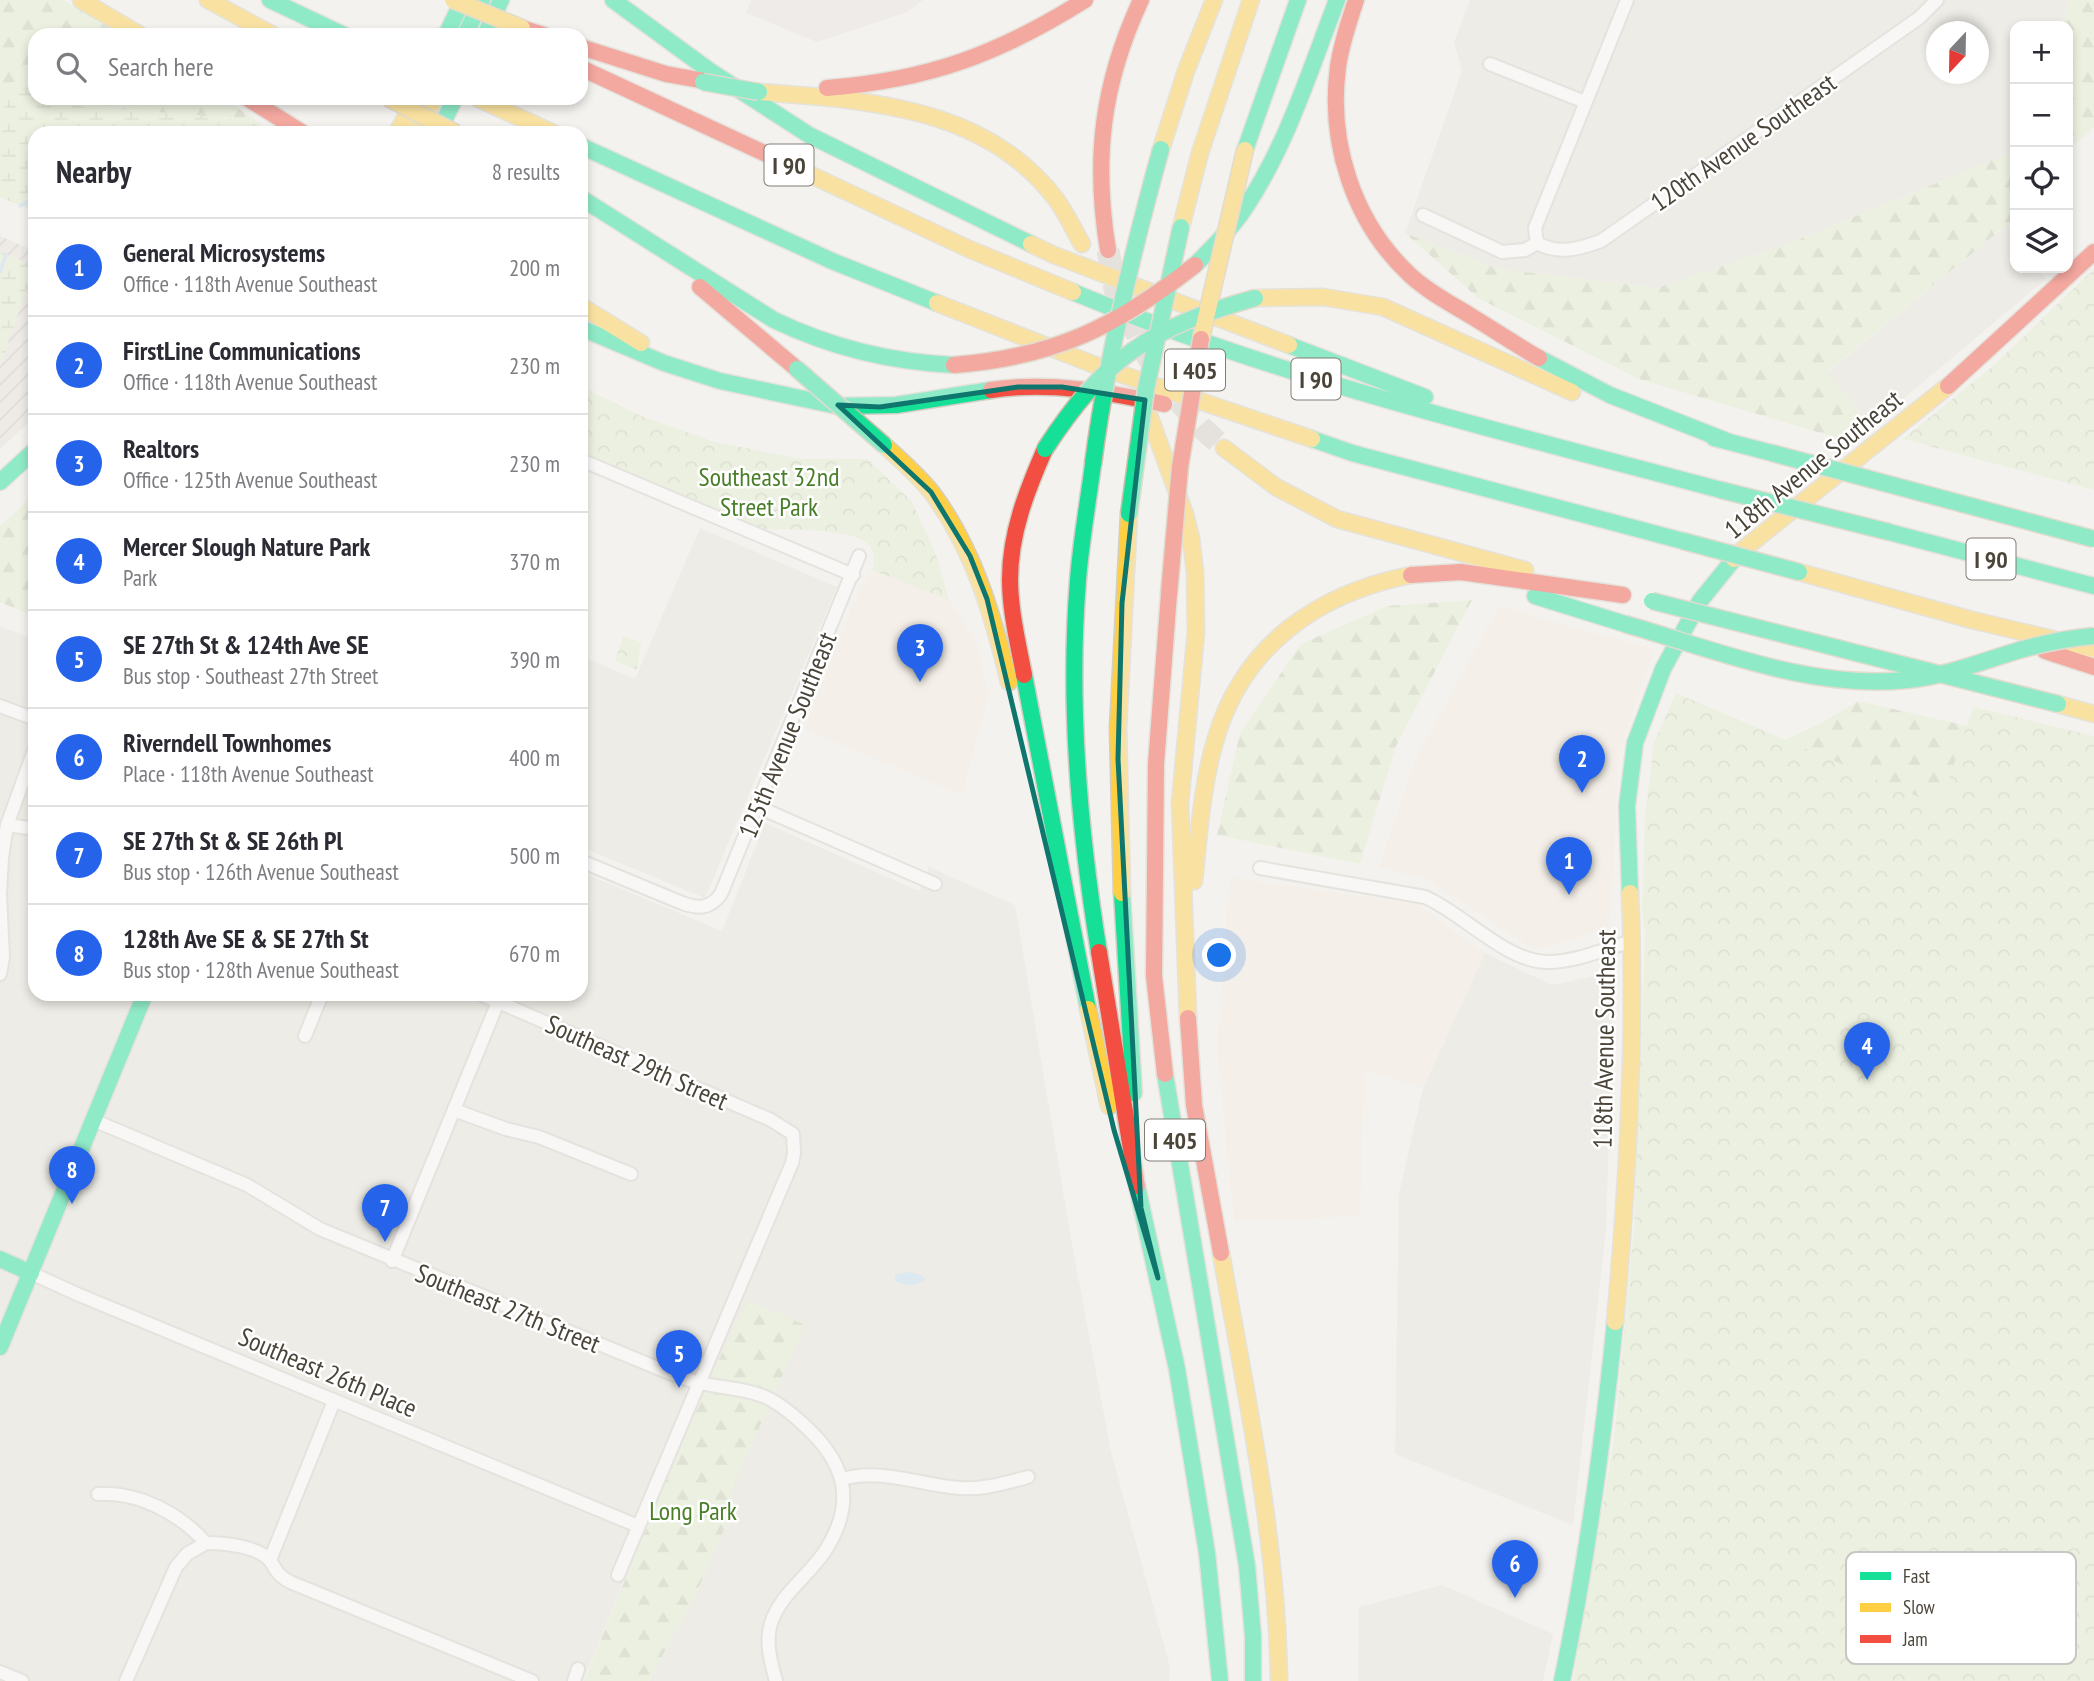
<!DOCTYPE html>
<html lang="en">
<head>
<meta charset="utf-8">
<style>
  :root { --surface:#fff; --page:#f7f7f7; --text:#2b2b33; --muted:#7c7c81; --line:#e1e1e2; --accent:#2563eb }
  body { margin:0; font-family:"PT Sans Narrow",sans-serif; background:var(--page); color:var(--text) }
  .controls { position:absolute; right:21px; top:21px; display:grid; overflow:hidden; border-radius:14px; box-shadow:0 4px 10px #0003 }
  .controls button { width:63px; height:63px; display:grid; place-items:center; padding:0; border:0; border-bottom:2px solid var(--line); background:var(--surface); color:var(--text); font:35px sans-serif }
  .compass { position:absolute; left:1926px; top:21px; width:63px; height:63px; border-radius:50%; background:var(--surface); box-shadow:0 4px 10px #0003; rotate:202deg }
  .you { position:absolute; left:1220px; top:956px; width:24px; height:24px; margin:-18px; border:5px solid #fff; border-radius:50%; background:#1a73e8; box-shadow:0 0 0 10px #1a73e833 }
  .badge { display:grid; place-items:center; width:46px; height:46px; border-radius:50%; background:var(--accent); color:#fff; font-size:23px; font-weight:700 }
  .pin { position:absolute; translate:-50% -58px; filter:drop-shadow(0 2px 4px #0008) }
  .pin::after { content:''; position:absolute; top:37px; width:24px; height:21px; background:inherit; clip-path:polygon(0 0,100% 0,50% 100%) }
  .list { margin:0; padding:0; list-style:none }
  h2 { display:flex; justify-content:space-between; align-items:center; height:91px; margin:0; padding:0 28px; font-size:30px }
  h2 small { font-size:23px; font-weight:400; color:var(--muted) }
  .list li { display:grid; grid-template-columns:46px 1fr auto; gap:21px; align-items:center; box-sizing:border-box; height:98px; padding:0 28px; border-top:2px solid var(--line) }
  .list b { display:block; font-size:26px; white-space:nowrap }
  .list p { margin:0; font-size:23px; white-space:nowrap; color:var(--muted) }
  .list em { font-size:23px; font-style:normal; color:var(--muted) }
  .icon { flex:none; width:38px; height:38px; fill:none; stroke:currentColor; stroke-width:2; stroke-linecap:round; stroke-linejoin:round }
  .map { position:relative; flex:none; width:2094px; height:1681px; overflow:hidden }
  .search { position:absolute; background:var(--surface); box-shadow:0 4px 10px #0003; left:28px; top:28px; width:560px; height:77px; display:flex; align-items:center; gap:18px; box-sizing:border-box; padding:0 24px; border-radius:21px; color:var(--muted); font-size:26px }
  .panel { position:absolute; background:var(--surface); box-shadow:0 4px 10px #0003; left:28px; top:126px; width:560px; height:875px; border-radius:21px }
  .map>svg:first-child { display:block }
  .residential { fill:#e7e4dc; fill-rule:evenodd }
  .commercial { fill:#f3ebdf }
  .industrial { fill:url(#industrial-furrows) }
  .forest { fill:url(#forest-firs) }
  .wetland { fill:url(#wetland-marsh) }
  .park { fill:url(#park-crowns) }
  .parking { fill:#e6e3df }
  .water { fill:#c0ddf1 }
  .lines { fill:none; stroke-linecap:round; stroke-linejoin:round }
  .stream { stroke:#c0ddf1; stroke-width:3.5 }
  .highway-tunnel { stroke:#d2cfca; stroke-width:23; stroke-dasharray:23 11; stroke-linecap:butt }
  .street-casing { stroke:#d2d0cb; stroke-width:16 }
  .fast-casing { stroke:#d3cfc5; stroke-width:19 }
  .slow-casing { stroke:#d3cfc5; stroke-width:19 }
  .jam-casing { stroke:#d3cfc5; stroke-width:19 }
  .street { stroke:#fdfdfc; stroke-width:12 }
  .fast { stroke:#16e098; stroke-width:16 }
  .slow { stroke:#ffcf43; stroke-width:16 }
  .jam { stroke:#f24e42; stroke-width:16 }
  .fast-bridge-casing { stroke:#ccbfa9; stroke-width:19; stroke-linecap:butt }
  .slow-bridge-casing { stroke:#ccbfa9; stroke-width:19; stroke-linecap:butt }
  .jam-bridge-casing { stroke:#ccbfa9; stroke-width:19; stroke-linecap:butt }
  .fast-bridge { stroke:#16e098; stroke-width:16 }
  .slow-bridge { stroke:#ffcf43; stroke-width:16 }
  .jam-bridge { stroke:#f24e42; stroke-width:16 }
  .marked { fill:none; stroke:#0f766e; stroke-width:5; stroke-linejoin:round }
  .labels { text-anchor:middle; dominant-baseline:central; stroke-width:5; stroke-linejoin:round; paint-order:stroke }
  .shield { fill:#fff; stroke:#817c74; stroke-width:2 }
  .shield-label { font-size:24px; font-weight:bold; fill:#4b4439 }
  .street-label { font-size:26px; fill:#4b4439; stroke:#fff }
  .park-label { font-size:26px; fill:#4a7f2a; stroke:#fff }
  .key { fill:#fff; stroke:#c9c7c4; stroke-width:2 }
  .key-label { font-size:19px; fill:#4b4439 }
</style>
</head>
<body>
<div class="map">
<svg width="2094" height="1681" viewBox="0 0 2094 1681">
  <defs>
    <pattern id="industrial-furrows" width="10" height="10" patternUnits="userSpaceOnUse" patternTransform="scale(1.75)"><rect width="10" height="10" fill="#e6e2de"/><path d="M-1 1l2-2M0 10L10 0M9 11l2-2" fill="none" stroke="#c7c3bf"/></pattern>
    <pattern id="forest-firs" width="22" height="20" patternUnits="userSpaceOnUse" patternTransform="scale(1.75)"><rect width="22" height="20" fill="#e1eecf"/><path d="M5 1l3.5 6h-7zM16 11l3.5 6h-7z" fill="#c3cdb2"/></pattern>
    <pattern id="wetland-marsh" width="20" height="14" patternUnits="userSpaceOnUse" patternTransform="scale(1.75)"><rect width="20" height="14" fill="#e1eecf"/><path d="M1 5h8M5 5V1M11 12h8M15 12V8" fill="none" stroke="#c3cdb2"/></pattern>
    <pattern id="park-crowns" width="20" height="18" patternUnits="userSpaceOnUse" patternTransform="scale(1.75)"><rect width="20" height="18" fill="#e1eecf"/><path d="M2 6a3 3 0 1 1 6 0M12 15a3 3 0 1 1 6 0" fill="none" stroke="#c3cdb2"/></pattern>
  </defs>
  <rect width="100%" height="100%" fill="#f4f2ee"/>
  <g class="residential">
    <path d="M1470,0h600l-8,26h-47v125l-230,94 -128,43 -159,-19 -93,-36 57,-162 -8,-29zM1937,32h42v42h-42z"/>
    <polygon points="2008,224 2015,234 2015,268 2039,268 2046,279 1871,426 1827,373"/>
    <polygon points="700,528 837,587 705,898 581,847 581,656 635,679"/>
    <polygon points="0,626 35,640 35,994 581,994 581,872 722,931 765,823 919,891 929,867 1015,905 1071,1239 1111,1452 1170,1667 1169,1681 649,1681 697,1591 730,1516 731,1491 804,1325 748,1301 695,1408 583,1681 0,1681"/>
    <polygon points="1485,953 1552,985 1614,972 1606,1230 1573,1525 1395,1454 1399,1194 1423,1088"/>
    <polygon points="1442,1585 1553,1634 1543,1681 1358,1681 1359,1607"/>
  </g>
  <g class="commercial">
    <polygon points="872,570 949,600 977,643 989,694 962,795 805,729 853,604"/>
    <polygon points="1499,606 1654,650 1619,753 1610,929 1533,949 1429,880 1379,867 1415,760"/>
    <polygon points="1230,877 1416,904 1485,953 1423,1088 1364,1070 1360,1216 1234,1222 1217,1048"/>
  </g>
  <polygon class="industrial" points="0,236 35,251 35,417 0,449"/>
  <g class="forest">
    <polygon points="0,0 63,0 123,35 35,35 35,85 16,89 0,113"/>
    <polygon points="2070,0 2094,0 2094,127 2085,136 2068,149 2068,26 2062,26"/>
    <polygon points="55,98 223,98 263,125 217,117 65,105"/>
    <polygon points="2015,151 2015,214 2008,224 1827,372 1871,426 1841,439 1639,379 1478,298 1405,233 1498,269 1657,288 1785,245"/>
    <polygon points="35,494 35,617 0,602 0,526"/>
    <polygon points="1472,600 1396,746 1360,864 1217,835 1240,733 1301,644 1387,606"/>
    <polygon points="1858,701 2082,752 1906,827 1770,747 1823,722"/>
    <polygon points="748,1300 805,1325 731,1491 730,1516 697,1591 649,1681 584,1681 695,1408"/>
  </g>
  <g class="wetland">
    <polygon points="33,84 35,98 55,98 65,105 217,117 263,125 255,133 35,133 35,212 0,197 0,113 16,89"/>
    <polygon points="0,252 34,266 0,367"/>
  </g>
  <g class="park">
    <polygon points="2094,269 2094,490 1903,439 1993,366"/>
    <path d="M581,386l60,30 74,26 87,17h66l44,43 24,52 13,46 -77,-30c2,-9 3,-19 -4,-26 -13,-15 -86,-15 -107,-15l-180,-76z"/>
    <polygon points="623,636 641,643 637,670 615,661"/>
    <polygon points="1676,693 1940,806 1973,707 2094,736 2094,1681 1573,1681 1614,1440 1634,1226 1645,934 1642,908 1645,816 1654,742"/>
  </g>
  <polygon class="parking" points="751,0 923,0 907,12 817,42 746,13"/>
  <path class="water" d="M909,1272l12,3 4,4c-8,8 -20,7 -30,2v-6z"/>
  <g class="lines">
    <g class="stream">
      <polyline points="20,206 35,198"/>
      <polyline points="0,272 6,255"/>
    </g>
    <g class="highway-tunnel">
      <polyline points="1108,250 1115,289 1150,361"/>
      <polyline points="1178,400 1202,428 1224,448"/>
    </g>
    <defs>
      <g id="street">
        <polyline points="1490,64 1585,102"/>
        <polyline points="1423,215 1502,252 1525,250 1537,243"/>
        <path d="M1537,243c22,12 42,6 64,-2l318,-223 18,-18"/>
        <polyline points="1537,243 1535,228 1627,0"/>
        <polyline points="581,460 853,575"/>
        <polyline points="0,706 35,719"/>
        <polyline points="758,807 935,884"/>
        <polyline points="7,825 35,829"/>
        <path d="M581,861l101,42c17,6 28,6 39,-9l138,-338"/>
        <path d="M1260,868l165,29c39,17 81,65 123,65 28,0 57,-13 84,-21"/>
        <polyline points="0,974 3,957 0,895 2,857 7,825 35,748"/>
        <polyline points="480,994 771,1120 793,1134 794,1153 792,1163 618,1575"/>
        <polyline points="305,1036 322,994"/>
        <polyline points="454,1110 506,1129 539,1137 631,1174"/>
        <path d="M93,1120l154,65 73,44 340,140c13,5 27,11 40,14 21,5 43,5 63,13 15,6 28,17 40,28 41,37 55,76 22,127 -17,26 -44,42 -54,72 -6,19 0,40 5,58"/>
        <polyline points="392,1261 498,1002"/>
        <polyline points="31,1273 77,1294 638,1526"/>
        <path d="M842,1479c42,-11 76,6 117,9 24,2 46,-5 69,-11"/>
        <path d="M98,1494c41,-2 81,19 108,49 17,0 54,3 65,19 6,10 8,14 19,20l242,99"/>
        <polyline points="270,1560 334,1401"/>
        <polyline points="0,1672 22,1681"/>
        <polyline points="126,1681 176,1567 187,1554 206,1543"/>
        <polyline points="574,1681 578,1669"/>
      </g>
      <g id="fast">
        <polyline points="270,0 344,35"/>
        <polyline points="613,0 710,71 809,135 1031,244"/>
        <polyline points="446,35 463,0"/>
        <polyline points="465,35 482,0"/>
        <polyline points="485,35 501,0"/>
        <polyline points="438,133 455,98"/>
        <polyline points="581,146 832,261 937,303"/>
        <polyline points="1245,150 1298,0"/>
        <path d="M581,198l193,122c58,28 116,42 180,45"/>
        <path d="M1195,265c18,-18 36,-36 50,-57 42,-63 65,-138 92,-208"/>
        <path d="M1073,292c209,87 430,140 648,198"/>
        <polyline points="581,328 664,363 720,381 837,406 896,405 991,390"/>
        <polyline points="1289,345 1425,397"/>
        <polyline points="1539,358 1610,395 1727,441"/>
        <polyline points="1714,438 1772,453"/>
        <polyline points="1312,439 1352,453 1683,541"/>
        <path d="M1093,464c-5,39 -12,77 -15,116 -10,123 1,250 21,372"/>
        <polyline points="0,482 35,450"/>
        <polyline points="1889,532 2094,586"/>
        <polyline points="1535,596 1625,624"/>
        <polyline points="1024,675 1088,1009"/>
        <polyline points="1122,893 1134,1093"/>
        <polyline points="1630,893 1627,806 1635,743 1663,669 1700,601 1734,559"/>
        <polyline points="1165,1074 1247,1566 1253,1636 1253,1681"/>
        <polyline points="1137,1186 1177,1369 1207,1553 1220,1681"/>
        <polyline points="0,1259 31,1273"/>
        <polyline points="0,1347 145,994"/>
        <path d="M1562,1681c25,-119 41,-239 53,-359"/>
      </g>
      <g id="slow">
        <polyline points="81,0 140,35"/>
        <polyline points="208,0 273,35"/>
        <path d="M759,92c106,8 226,14 296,106 11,14 18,31 27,46"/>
        <polyline points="477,98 553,133"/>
        <polyline points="397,133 416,98"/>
        <polyline points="417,133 434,98"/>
        <polyline points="1161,149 1186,71 1214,0"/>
        <polyline points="777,159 969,249 1073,292"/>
        <polyline points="1181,227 1200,153 1251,0"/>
        <polyline points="1031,244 1054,255 1289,345"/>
        <polyline points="1255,298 1323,297 1383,307 1572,392"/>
        <polyline points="937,303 1100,367 1312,439"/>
        <polyline points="581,306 641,343"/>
        <polyline points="1150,418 1185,514 1191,538 1195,572 1196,632 1180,803 1188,1018"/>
        <path d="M884,445c17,15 35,31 49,49 41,56 60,122 76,188"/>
        <polyline points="1224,448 1276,487 1337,519 1525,570"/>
        <polyline points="1734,559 1740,552 1948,386"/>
        <polyline points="1799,572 1972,620 2094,649"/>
        <polyline points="2058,704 2094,714"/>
        <path d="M1194,881c5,-48 8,-97 22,-143 28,-94 103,-145 195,-163"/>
        <polyline points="1122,893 1118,728 1129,514"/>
        <polyline points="1088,1009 1109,1106"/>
        <path d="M1221,1253c25,142 56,283 58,428"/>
        <path d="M1615,1322c13,-142 21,-286 15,-429"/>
      </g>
      <g id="jam">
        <path d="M1356,0c-7,22 -15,44 -18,67 -10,75 15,155 72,208 18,17 40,28 61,41 23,14 45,29 68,42"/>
        <polyline points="522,28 544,35"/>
        <polyline points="581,47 666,74 716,83"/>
        <polyline points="581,68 777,159"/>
        <path d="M827,88c102,-8 172,-34 258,-88"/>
        <polyline points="247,98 303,133"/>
        <path d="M1108,250c-15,-91 -6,-166 33,-250"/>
        <polyline points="700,287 797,369"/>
        <polyline points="1948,386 2094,252"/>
        <path d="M991,390c59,-9 116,2 173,14"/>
        <polyline points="1411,575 1461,572 1623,595"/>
        <polyline points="2045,651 2094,667"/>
        <path d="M1024,675c-6,-32 -14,-64 -14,-96 0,-46 17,-89 35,-130"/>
        <polyline points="1099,952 1137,1186"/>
        <polyline points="1188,1018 1194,1105 1221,1253"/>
        <polyline points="1165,1074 1154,976 1156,764 1169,594"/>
      </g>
    </defs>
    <use href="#street" class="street-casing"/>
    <use href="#fast" class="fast-casing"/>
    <use href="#slow" class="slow-casing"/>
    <use href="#jam" class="jam-casing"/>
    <use href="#street" class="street"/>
    <use href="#fast" class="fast"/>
    <use href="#slow" class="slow"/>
    <use href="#jam" class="jam"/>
    <defs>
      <g id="fast-bridge">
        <polyline points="703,82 759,92"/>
        <polyline points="797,369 884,445"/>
        <path d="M1045,449c59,-91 106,-122 210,-151"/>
        <polyline points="1772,453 2094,539"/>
        <path d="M1093,464c14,-107 39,-211 68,-315"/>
        <polyline points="1721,490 1889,532"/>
        <polyline points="1129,514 1146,389 1181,227"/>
        <polyline points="1683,541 1799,572"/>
        <polyline points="1652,601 2058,704"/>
        <path d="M1625,624c91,26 186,66 282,56 39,-4 76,-19 113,-30 25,-7 49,-12 74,-14"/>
      </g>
      <g id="slow-bridge">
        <polyline points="453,0 522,28"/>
        <polyline points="388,98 456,133"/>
        <polyline points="1201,339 1245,150"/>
      </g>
      <g id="jam-bridge">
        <path d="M954,365c101,-8 162,-38 241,-100"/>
        <polyline points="1169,594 1180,467 1201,339"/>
      </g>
    </defs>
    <use href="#fast-bridge" class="fast-bridge-casing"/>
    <use href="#slow-bridge" class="slow-bridge-casing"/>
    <use href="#jam-bridge" class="jam-bridge-casing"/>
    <use href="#fast-bridge" class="fast-bridge"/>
    <use href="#slow-bridge" class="slow-bridge"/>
    <use href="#jam-bridge" class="jam-bridge"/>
  </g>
  <path d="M0 0H2094V1681H0ZM1018,387h44l83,13 -23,203 -4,156 23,449 17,70 -44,-148 -127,-531 -17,-43 -39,-64 -93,-87 42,2z" fill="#f4f2ee" fill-opacity=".55" fill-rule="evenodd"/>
  <path class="marked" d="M1018,387h44l83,13 -23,203 -4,156 23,449 17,70 -44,-148 -127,-531 -17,-43 -39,-64 -93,-87 42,2z"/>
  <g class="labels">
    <g class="shield">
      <rect x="764.5" y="144.5" width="49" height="41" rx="5"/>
      <rect x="1165" y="349.5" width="60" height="41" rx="5"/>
      <rect x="1291.5" y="358.5" width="49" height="41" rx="5"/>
      <rect x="1966.5" y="538.5" width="49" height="41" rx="5"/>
      <rect x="1145" y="1119.5" width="60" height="41" rx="5"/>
    </g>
    <g class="shield-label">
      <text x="789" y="165">I 90</text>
      <text x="1195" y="370">I 405</text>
      <text x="1316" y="379">I 90</text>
      <text x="1991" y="559">I 90</text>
      <text x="1175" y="1140">I 405</text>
    </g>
    <g class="street-label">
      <text transform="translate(1743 142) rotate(-35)">120th Avenue Southeast</text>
      <text transform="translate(1813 464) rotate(-39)">118th Avenue Southeast</text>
      <text transform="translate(787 735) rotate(-68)">125th Avenue Southeast</text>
      <text transform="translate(1604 1039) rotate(-89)">118th Avenue Southeast</text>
      <text transform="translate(637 1062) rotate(24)">Southeast 29th Street</text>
      <text transform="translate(508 1308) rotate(22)">Southeast 27th Street</text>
      <text transform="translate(328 1372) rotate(23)">Southeast 26th Place</text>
    </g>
    <g class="park-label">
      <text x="769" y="476">Southeast 32nd<tspan x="769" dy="30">Street Park</tspan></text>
      <text x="693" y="1510">Long Park</text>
    </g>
  </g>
  <rect x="1846" y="1552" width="230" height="112" rx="10" class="key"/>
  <rect x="1860" y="1572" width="31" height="8" fill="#16e098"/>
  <rect x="1860" y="1603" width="31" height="9" fill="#ffcf43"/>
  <rect x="1860" y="1635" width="31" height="8" fill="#f24e42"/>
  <g class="key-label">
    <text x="1903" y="1583">Fast</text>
    <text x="1903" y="1614">Slow</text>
    <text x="1903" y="1646">Jam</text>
  </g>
</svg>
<div class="controls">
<button>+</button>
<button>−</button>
<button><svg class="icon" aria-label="locate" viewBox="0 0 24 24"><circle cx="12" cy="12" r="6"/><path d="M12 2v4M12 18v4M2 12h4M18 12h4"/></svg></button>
<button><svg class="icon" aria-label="layers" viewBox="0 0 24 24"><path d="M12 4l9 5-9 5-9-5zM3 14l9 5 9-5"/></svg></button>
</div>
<svg class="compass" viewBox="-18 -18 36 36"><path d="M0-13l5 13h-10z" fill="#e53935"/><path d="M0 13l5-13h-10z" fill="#7c7c81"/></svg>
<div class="you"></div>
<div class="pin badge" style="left:1569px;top:895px">1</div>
<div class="pin badge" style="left:1582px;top:793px">2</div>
<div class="pin badge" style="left:920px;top:682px">3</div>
<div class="pin badge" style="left:1867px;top:1080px">4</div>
<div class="pin badge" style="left:679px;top:1388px">5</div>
<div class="pin badge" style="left:1515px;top:1598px">6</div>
<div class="pin badge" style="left:385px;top:1242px">7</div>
<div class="pin badge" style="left:72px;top:1204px">8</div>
<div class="search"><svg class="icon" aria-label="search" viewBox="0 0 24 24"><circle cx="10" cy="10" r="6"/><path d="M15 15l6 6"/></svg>Search here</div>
<section class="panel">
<h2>Nearby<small>8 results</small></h2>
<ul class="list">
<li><span class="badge">1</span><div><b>General Microsystems</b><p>Office · 118th Avenue Southeast</p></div><em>200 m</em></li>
<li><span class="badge">2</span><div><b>FirstLine Communications</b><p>Office · 118th Avenue Southeast</p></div><em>230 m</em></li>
<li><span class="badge">3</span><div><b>Realtors</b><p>Office · 125th Avenue Southeast</p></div><em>230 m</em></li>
<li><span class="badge">4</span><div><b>Mercer Slough Nature Park</b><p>Park</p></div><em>370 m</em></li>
<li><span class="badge">5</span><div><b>SE 27th St &amp; 124th Ave SE</b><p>Bus stop · Southeast 27th Street</p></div><em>390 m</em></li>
<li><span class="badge">6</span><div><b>Riverndell Townhomes</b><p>Place · 118th Avenue Southeast</p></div><em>400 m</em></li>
<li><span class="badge">7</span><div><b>SE 27th St &amp; SE 26th Pl</b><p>Bus stop · 126th Avenue Southeast</p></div><em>500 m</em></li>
<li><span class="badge">8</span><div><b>128th Ave SE &amp; SE 27th St</b><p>Bus stop · 128th Avenue Southeast</p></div><em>670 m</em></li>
</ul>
</section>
</div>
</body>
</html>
